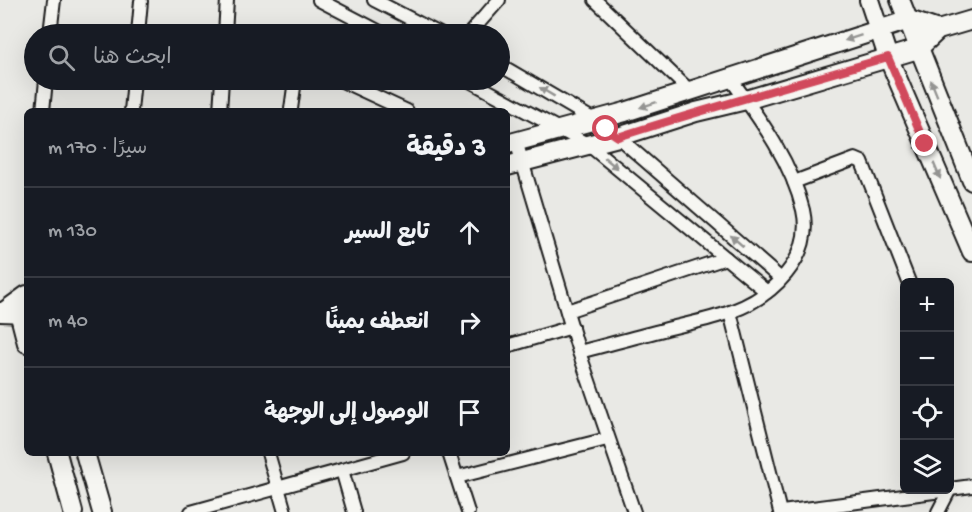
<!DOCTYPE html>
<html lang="ar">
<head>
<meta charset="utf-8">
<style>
  :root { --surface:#171b24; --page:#20242c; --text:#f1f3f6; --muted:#9ea1a6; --line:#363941 }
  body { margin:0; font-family:"Gochi Hand","Playpen Sans Arabic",sans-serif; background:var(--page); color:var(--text); direction:rtl }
  .controls { position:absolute; right:18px; bottom:18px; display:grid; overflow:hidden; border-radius:9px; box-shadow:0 6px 24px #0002 }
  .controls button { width:54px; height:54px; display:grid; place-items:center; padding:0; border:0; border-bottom:2px solid var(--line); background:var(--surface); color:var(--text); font:30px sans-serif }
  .stop { position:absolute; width:18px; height:18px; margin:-14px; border:4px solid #d1495b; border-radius:50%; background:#fff }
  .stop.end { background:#d1495b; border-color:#fff; box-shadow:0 2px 6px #0008 }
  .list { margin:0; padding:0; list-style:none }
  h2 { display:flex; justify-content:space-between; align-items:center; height:78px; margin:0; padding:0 24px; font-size:26px }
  h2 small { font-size:20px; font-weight:400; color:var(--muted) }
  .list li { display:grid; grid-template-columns:39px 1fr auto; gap:18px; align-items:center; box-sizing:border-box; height:90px; padding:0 24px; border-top:2px solid var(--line) }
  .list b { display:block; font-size:22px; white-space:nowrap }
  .list em { font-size:20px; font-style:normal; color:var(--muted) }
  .icon { flex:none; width:33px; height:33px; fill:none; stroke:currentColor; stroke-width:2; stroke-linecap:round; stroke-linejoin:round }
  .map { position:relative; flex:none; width:972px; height:512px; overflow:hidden; direction:ltr }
  .search { position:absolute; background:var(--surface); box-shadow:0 6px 24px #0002; left:24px; top:24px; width:486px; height:66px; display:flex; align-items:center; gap:15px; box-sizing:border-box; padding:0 21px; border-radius:33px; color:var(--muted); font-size:22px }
  .panel { position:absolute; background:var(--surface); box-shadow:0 6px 24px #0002; left:24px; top:108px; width:486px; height:348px; border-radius:9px; direction:rtl }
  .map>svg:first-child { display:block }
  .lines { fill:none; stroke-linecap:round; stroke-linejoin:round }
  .street-casing { stroke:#1c1c1c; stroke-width:16 }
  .secondary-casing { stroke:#1c1c1c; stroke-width:22 }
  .street { stroke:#f6f6f2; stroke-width:12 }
  .secondary { stroke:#f6f6f2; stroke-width:18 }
  .oneway { fill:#949492 }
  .route { stroke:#d1495b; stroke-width:8 }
</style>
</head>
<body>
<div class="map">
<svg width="972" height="512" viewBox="0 0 972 512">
  <rect width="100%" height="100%" fill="#e9e9e5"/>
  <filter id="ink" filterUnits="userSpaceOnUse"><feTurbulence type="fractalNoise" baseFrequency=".0167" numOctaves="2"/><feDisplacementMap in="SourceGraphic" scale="12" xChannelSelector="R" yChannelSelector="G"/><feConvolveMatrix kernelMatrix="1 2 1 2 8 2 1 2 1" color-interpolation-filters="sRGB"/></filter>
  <g filter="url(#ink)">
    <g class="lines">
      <defs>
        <g id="street">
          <polyline points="319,0 384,34"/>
          <polyline points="374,0 440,34"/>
          <polyline points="595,0 690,91"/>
          <polyline points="50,34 54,0"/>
          <polyline points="138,34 141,1"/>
          <polyline points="225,34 227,0"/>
          <polyline points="469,34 499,0"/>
          <polyline points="500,65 594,120 618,137 781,279"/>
          <polyline points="340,80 407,111"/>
          <polyline points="468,80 589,145 767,292"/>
          <polyline points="291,109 295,80"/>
          <polyline points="43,111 46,80"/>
          <polyline points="131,111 134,80"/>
          <polyline points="220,111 222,80"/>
          <polyline points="516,141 579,352 634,512"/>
          <polyline points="794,182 855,159 862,162 909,282"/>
          <polyline points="567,311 726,258"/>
          <polyline points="730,312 780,512"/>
          <polyline points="507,346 572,327"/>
          <path d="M579,352c28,-7 56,-15 84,-22 22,-6 46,-10 67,-18 42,-15 84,-54 73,-102 -12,-50 -44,-92 -73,-132"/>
          <polyline points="268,453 285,512"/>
          <polyline points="449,453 468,512"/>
          <polyline points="342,470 354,512"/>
          <polyline points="457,477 607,439"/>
          <polyline points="950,489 972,486"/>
          <polyline points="191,512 403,453"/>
          <polyline points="782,512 949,490"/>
          <polyline points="938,512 950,489"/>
        </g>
        <g id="secondary">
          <polyline points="869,0 888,57 972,252"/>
          <polyline points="900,0 972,181"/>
          <polyline points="507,144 625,112 909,20 938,30"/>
          <polyline points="507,166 618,137 696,112 746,100 918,49 938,30 972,20"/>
          <polyline points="5,311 27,295"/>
          <polyline points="0,312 27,313"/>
          <polyline points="19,312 27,343"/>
          <polyline points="57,453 73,512"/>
          <polyline points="85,453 102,512"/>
        </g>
      </defs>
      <use href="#street" class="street-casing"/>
      <use href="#secondary" class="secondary-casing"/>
      <use href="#street" class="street"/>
      <use href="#secondary" class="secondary"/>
    </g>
    <defs><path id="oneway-solid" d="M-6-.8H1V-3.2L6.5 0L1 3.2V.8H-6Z" transform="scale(1.5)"/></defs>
    <g class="oneway">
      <use href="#oneway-solid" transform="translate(853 38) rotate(162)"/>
      <use href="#oneway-solid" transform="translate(934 88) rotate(-112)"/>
      <use href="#oneway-solid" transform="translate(547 92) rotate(-149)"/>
      <use href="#oneway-solid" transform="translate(648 105) rotate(162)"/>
      <use href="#oneway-solid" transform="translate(611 163) rotate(40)"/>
      <use href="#oneway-solid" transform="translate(937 171) rotate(67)"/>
      <use href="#oneway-solid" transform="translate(737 241) rotate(-139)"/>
    </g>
  </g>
  <g class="lines" filter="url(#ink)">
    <path class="route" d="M606,129l12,8c89,-29 180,-53 270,-80l37,87"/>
  </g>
</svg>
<div class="controls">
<button>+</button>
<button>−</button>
<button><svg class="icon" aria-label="locate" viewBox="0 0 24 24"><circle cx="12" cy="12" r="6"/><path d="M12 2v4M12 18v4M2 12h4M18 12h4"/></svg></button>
<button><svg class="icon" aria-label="layers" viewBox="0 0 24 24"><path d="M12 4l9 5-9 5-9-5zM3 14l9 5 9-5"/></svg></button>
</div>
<div class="stop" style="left:606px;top:129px"></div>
<div class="stop end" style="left:925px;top:144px"></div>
<div class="search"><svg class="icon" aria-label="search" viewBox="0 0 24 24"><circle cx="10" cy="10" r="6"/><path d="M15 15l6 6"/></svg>ابحث هنا</div>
<section class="panel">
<h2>3 دقيقة<small>سيرًا · 170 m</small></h2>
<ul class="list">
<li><svg class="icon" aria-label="ahead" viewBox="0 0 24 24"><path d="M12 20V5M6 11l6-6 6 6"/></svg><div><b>تابع السير</b></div><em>130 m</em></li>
<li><svg class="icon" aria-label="right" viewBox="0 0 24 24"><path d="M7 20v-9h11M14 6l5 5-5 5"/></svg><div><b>انعطف يمينًا</b></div><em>40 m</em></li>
<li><svg class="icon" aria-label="arrive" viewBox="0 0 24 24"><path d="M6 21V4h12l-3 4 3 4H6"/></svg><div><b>الوصول إلى الوجهة</b></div></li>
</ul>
</section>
</div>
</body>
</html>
